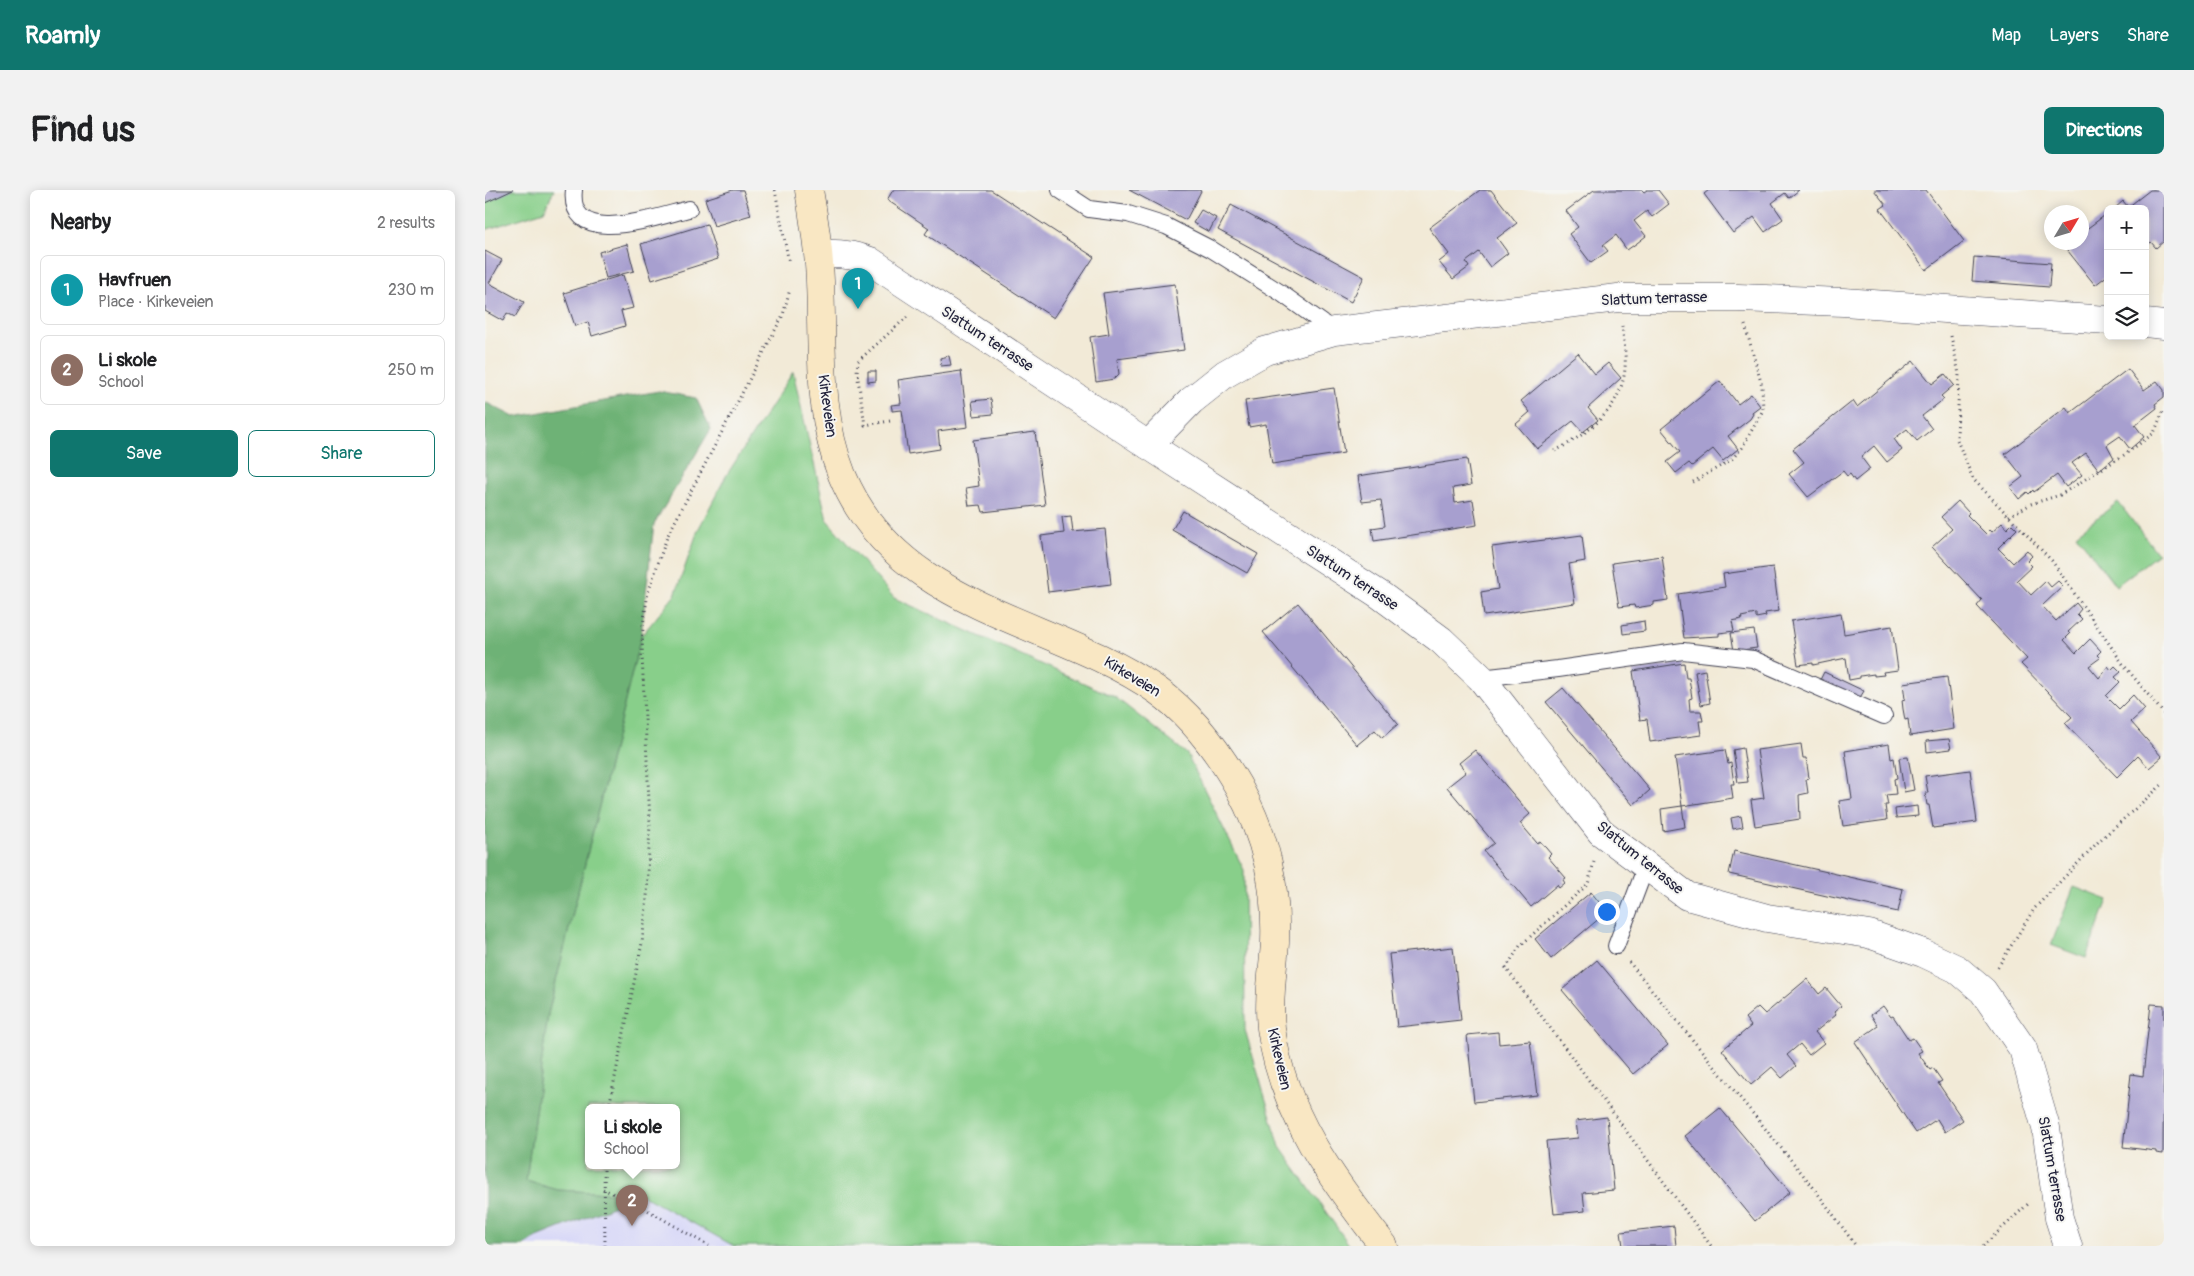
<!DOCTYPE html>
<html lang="en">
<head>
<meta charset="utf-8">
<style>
  :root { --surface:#fff; --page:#f2f2f2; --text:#202124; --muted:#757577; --line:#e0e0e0; --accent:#0f766e }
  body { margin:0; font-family:Pangolin,sans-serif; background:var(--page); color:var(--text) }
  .controls { position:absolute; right:15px; top:15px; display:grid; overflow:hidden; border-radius:8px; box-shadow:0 2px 12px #0003 }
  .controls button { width:45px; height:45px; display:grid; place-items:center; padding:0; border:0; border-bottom:1px solid var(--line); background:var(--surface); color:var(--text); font:25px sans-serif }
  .compass { position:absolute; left:1559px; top:15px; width:45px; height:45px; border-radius:50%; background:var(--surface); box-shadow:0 2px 12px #0003; rotate:52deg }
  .you { position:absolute; left:1121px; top:721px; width:18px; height:18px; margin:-12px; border:4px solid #fff; border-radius:50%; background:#1a73e8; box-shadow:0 0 0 8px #1a73e833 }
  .badge { display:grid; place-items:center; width:32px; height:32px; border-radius:50%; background:var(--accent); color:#fff; font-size:16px; font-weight:700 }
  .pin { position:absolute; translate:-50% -41px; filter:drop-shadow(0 1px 2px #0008) }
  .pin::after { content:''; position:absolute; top:26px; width:18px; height:15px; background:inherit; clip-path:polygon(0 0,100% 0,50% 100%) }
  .popup { position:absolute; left:100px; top:914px; width:95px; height:65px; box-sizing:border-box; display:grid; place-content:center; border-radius:8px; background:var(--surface); filter:drop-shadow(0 1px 4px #0005); font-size:16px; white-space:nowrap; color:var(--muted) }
  .popup b { font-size:19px; color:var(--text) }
  .popup::after { content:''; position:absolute; left:50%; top:100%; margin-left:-10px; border:10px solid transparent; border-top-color:var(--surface) }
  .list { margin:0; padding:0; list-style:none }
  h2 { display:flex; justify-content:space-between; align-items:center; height:65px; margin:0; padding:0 20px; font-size:21px }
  h2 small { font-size:16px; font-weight:400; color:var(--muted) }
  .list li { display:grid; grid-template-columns:32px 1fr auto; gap:15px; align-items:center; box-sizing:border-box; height:70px; margin:0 10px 10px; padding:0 10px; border:1px solid var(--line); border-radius:8px }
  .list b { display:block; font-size:19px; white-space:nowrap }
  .list p { margin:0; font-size:16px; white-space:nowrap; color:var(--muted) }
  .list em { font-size:16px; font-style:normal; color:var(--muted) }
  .actions { display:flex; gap:10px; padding:15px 20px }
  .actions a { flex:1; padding:11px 0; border:1px solid var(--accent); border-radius:8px; text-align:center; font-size:18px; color:var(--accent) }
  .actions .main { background:var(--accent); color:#fff }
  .icon { flex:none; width:28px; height:28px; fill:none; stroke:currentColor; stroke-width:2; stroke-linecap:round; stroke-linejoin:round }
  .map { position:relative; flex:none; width:1679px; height:1056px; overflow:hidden; border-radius:8px }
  header { display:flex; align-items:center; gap:30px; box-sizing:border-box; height:70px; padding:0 25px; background:var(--accent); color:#fff }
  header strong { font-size:24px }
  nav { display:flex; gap:28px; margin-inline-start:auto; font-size:18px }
  .intro { display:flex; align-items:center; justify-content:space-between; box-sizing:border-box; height:120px; padding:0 30px }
  h1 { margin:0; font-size:35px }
  .button { padding:12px 22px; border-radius:8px; background:var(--accent); color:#fff; font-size:18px; font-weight:700 }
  main { display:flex; gap:30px; padding:0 30px }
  aside { flex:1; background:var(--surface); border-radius:8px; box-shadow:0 2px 12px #0003 }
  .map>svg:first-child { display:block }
  .built { fill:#d7d7f8 }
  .green { fill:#88cf8a; stroke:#557862; fill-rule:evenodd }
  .forest { fill:#6eb276; stroke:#486a58 }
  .building { fill:#a79fcf }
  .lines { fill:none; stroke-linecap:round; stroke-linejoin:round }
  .service-casing { stroke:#414052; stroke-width:18 }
  .minor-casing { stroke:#414052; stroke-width:29 }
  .secondary-casing { stroke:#414052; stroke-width:29 }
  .path { stroke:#414052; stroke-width:3; stroke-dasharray:1 4; stroke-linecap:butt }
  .service { stroke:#fff; stroke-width:16 }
  .minor { stroke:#fff; stroke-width:28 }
  .secondary { stroke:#f9e7c3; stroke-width:28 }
  .labels { text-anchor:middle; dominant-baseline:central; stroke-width:4; stroke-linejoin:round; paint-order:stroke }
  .street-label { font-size:15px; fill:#22223b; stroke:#f6f6f2 }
</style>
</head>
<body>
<header>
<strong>Roamly</strong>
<nav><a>Map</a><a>Layers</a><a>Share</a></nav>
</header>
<div class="intro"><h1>Find us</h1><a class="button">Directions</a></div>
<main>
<aside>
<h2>Nearby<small>2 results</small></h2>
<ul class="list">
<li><span class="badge" style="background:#0f9aa8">1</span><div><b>Havfruen</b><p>Place · Kirkeveien</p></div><em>230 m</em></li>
<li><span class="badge" style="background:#8d6e63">2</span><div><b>Li skole</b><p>School</p></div><em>250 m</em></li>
</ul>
<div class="actions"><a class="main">Save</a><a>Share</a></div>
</aside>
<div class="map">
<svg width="1679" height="1056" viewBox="0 0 1679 1056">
  <rect width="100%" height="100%" fill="#f6f6f2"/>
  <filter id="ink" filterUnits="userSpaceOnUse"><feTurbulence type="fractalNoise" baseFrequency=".02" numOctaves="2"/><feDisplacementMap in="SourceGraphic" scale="10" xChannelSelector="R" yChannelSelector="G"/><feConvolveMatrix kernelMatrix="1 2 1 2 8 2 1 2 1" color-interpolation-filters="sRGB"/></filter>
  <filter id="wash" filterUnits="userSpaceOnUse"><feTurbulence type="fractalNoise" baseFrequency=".0096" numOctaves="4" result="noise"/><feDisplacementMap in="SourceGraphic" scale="20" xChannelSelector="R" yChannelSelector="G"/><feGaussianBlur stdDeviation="1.12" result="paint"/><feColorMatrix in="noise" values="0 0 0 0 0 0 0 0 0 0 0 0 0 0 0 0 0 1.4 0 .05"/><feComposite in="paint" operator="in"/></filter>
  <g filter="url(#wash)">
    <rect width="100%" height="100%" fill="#f2ead7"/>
    <polygon class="built" points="157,1005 249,1056 39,1056 50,1048"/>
    <g class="green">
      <polygon points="0,0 69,0 59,21 0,40"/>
      <path d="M308,182l34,148 67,78 221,99 72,57 57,116 1,160 35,117 70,99h-616l-92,-51 -84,-5 -32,-9 22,-167 93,-378 34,-41 23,-65 28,-54zM103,917h88v58h-88z"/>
      <polygon points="1633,312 1673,364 1631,396 1591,344"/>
      <polygon points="1589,697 1623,710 1601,768 1566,755"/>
    </g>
    <polygon class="forest" points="174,201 211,208 226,239 169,334 156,446 63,824 41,991 73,1000 157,1005 50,1048 39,1056 0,1056 0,212 29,227"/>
    <g id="blocks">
      <g class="building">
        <polygon points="0,0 28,0 0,13"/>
        <polygon points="248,0 258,0 266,25 229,36 220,9"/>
        <polygon points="408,0 506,0 609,67 569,128 440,44 444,38 402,10"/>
        <polygon points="644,0 714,0 716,1 701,30"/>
        <polygon points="995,0 1006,0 1032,33 1012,48 1023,63 1005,77 994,62 981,72 984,77 968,89 954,72 964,64 944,38"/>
        <polygon points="1109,0 1157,0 1159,2 1162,0 1173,0 1184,14 1167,27 1162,21 1149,31 1161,46 1152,53 1142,60 1131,45 1118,55 1123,61 1106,73 1084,44 1093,37 1081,21"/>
        <polygon points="1224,0 1314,0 1304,8 1300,3 1287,13 1298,29 1280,42 1269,27 1248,43 1219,4"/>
        <polygon points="1389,0 1441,0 1479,51 1441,80 1395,19 1401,15"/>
        <polygon points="1665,0 1679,0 1679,51 1671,58 1666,52 1660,57 1660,19 1629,19 1638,11 1643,17"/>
        <polygon points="746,15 879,87 866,112 733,40"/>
        <polygon points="716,20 731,28 724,42 708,33"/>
        <polygon points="1623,23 1623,85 1610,95 1579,56 1584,52 1596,52 1596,43"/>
        <polygon points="222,34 233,69 167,90 156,54"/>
        <polygon points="142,54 149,81 121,88 114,62"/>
        <polygon points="0,61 17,70 4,93 39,112 30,127 22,123 18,131 0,121"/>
        <polygon points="1489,67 1566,73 1564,97 1487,91"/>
        <polygon points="138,85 148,118 136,121 140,136 107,146 103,132 90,136 79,103"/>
        <polygon points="690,94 699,160 632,169 634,184 629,189 611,192 605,147 624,144 618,103"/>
        <polygon points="1093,163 1110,184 1123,173 1136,188 1103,218 1113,230 1098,242 1088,231 1052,259 1031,234 1045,222 1036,211"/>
        <polygon points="464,166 466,175 456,176 455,168"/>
        <polygon points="1428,171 1447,194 1460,184 1469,195 1456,206 1459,209 1437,226 1447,239 1432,251 1422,239 1409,249 1417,260 1402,272 1389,256 1376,267 1385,279 1370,291 1365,284 1362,286 1358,281 1323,307 1304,284 1319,272 1308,259 1368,211 1372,217"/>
        <polygon points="1643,179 1659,200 1672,191 1679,200 1679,207 1670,214 1672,218 1650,235 1659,247 1645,259 1635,246 1622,255 1629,268 1614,280 1601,263 1587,273 1597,285 1581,297 1572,285 1549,302 1548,300 1544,304 1542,302 1534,309 1525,297 1538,287 1520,264 1581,217 1585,223"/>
        <polygon points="383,181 391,181 391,191 383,192"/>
        <polygon points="476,181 483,237 453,241 455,259 423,264 417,220 407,221 407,219 406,215 416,214 413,190"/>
        <polygon points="1235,191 1253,214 1266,204 1275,216 1267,222 1268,224 1265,229 1243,246 1253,259 1238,271 1228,259 1207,276 1204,273 1191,283 1182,272 1195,262 1176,239"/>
        <polygon points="849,198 859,263 787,274 781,234 764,237 760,211"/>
        <polygon points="506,209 508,224 489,226 487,211"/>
        <polygon points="550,242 560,315 498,322 496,315 484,316 481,298 494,296 488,250"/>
        <polygon points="982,269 986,295 968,298 970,313 988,310 992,335 889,351 887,338 900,336 896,310 877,312 873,286"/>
        <polygon points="1473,311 1484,323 1482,325 1501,344 1505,340 1507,342 1517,333 1522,339 1527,334 1532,339 1513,358 1528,373 1542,360 1547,366 1542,371 1547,376 1532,390 1546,405 1561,391 1566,397 1573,391 1578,396 1557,416 1571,431 1591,413 1596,419 1592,424 1597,429 1583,442 1585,444 1579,450 1591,463 1605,449 1616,461 1612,465 1615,468 1604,476 1614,488 1623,476 1626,480 1630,476 1636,482 1630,487 1635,492 1621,506 1634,519 1648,505 1660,519 1646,532 1677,567 1664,578 1653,566 1632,587 1580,533 1587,527 1536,474 1542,469 1492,416 1497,410 1447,357 1467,339 1456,327"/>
        <polygon points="698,321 773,364 762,383 687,340"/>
        <polygon points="586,326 588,342 620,339 626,394 563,402 556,346 579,343 577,327"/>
        <polygon points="1097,345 1100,371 1084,374 1090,413 999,426 996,402 1013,399 1007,357"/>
        <polygon points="1177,366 1183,410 1169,412 1169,415 1150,418 1149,415 1134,417 1127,373"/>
        <polygon points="1288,377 1294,421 1280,423 1281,426 1271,428 1271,424 1256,427 1257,429 1247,431 1249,441 1234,443 1234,446 1199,448 1193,404 1240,397 1238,384"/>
        <polygon points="813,413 913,534 897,548 890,540 872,555 778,442"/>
        <polygon points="1356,423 1359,444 1407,436 1413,480 1398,482 1399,485 1389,486 1389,484 1375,486 1375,488 1364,490 1361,468 1328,475 1328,473 1313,475 1306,431"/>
        <polygon points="1159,431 1160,441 1138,444 1137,435"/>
        <polygon points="1269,440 1272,458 1249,461 1246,443"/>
        <polygon points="1199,473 1201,488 1204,488 1207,508 1204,509 1205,521 1216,521 1218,531 1214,531 1216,545 1165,552 1162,529 1155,530 1148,481"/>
        <polygon points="1220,480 1225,513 1216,515 1210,482"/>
        <polygon points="1339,482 1379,501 1374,509 1335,490"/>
        <polygon points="1462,487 1469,539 1425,546 1423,529 1420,530 1418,519 1417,510 1420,509 1418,493"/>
        <polygon points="1078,498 1165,600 1148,615 1061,512"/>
        <polygon points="1464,549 1466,559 1442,562 1441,551"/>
        <polygon points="1316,554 1318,568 1321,568 1324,588 1321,589 1323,603 1314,605 1315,629 1270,636 1266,610 1279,608 1272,560"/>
        <polygon points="1404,554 1406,569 1409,568 1412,588 1409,589 1411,604 1401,605 1403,615 1400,615 1402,630 1358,636 1354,611 1367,609 1360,561"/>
        <polygon points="1258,558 1263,592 1253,593 1248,560"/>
        <polygon points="990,560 1045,624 1035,633 1052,653 1055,651 1066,664 1063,667 1081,688 1078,690 1080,693 1074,698 1072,695 1046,717 999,661 1009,653 962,597 981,582 974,573"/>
        <polygon points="1240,560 1243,574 1246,573 1249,594 1246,594 1248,608 1197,616 1190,567"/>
        <polygon points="1423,567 1429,600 1419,602 1414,568"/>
        <polygon points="1485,580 1492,632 1448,638 1444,615 1442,615 1440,603 1443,603 1440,586"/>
        <polygon points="1197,616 1200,637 1178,641 1176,619"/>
        <polygon points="1432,616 1433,626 1411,628 1410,619"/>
        <polygon points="1256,626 1258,637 1248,639 1246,628"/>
        <polygon points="1249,661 1418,699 1413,722 1244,684"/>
        <polygon points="1106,702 1122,722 1066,769 1050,749"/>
        <polygon points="968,757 976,830 912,837 904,764"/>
        <polygon points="1112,770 1183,855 1148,884 1077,800"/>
        <polygon points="1322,789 1334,804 1341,798 1356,816 1349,822 1351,825 1330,842 1339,853 1324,865 1315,854 1302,865 1311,876 1297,888 1287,877 1266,895 1237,860 1266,836 1260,828 1273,817 1280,824"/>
        <polygon points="1666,814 1679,815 1678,964 1671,963 1671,961 1638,957 1646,884 1658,886"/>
        <polygon points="1398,816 1406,827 1408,826 1424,850 1428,848 1437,861 1433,863 1445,880 1448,878 1457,891 1453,893 1478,930 1460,942 1452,929 1431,943 1370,852 1393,836 1386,825"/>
        <polygon points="1013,842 1014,854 1045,851 1052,905 989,912 982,845"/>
        <polygon points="1235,918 1305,1002 1270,1031 1200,946"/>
        <polygon points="1122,927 1129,1000 1098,1003 1100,1021 1069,1024 1061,951 1093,948 1091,931"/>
        <polygon points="1189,1036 1191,1056 1138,1056 1136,1042"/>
      </g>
    </g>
  </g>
  <g filter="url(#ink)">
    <use href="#blocks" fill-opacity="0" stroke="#414052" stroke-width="1"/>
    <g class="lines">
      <defs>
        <g id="service">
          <path d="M89,0c-7,60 84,26 115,19"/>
          <polyline points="575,0 604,19 643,24 681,36 726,59 796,103 849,141"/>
          <polyline points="996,488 1073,479 1198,461 1268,469 1399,526"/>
          <polyline points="1131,756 1161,676"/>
        </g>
        <g id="minor">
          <path d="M334,64c18,-1 34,0 51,7l278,184 232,150 61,45 40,38 120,154 86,64 80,22 102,16 54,19 34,16 26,22 40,58 23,79 13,90 9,28"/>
          <polyline points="1660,133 1679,135"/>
          <polyline points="663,255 706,211 740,184 780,161 849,141 1133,108 1253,108 1358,112 1623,130"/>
        </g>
        <path id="secondary" d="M324,0c5,30 10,60 11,91 3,65 -3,132 22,194 56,136 210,142 316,216 33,24 60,60 80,95 28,51 39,99 37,157 -2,28 -7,57 -4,85 11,85 62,153 113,218"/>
      </defs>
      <use href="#service" class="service-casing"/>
      <use href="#minor" class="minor-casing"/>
      <use href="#secondary" class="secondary-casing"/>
      <g class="path">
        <polyline points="290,0 304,73"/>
        <polyline points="1466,146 1474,184 1472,250 1488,289 1567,371 1638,474 1679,524"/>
        <polyline points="405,231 380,235 372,182 373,171 422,127"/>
        <path d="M1070,261c30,-16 62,-38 69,-75 3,-16 0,-34 -2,-50"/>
        <polyline points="1208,292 1246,270 1257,258 1278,220 1277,196 1260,135"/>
        <polyline points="1524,326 1546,314 1575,305 1639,265 1669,243 1679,219"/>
        <polyline points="1109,672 1103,694 1035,756 1021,778 1226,1056"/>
        <polyline points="1144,772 1328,997 1371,1056"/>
        <polyline points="1513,777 1549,719 1614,651 1679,593"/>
        <polyline points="124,917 157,753 162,708 165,632 157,466 158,435 163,403 182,347 298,125 305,99"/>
        <polyline points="119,975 120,1056"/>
        <polyline points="118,999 152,1014 224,1056"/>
        <polyline points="1498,1056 1543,1014"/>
      </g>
      <use href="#service" class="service"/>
      <use href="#minor" class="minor"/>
      <use href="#secondary" class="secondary"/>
    </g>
  </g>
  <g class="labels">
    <g class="street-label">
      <text transform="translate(1169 109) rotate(-2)">Slattum terrasse</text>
      <text transform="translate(502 149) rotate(33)">Slattum terrasse</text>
      <text transform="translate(342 216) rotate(82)">Kirkeveien</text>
      <text transform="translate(867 388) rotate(33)">Slattum terrasse</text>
      <text transform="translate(647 487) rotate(31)">Kirkeveien</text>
      <text transform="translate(1155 668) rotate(39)">Slattum terrasse</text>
      <text transform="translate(794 869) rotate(77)">Kirkeveien</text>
      <text transform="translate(1567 979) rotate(80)">Slattum terrasse</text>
    </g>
  </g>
</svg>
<div class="controls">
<button>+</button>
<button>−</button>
<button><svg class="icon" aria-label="layers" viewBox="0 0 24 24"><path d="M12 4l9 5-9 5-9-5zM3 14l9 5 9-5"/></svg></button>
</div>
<svg class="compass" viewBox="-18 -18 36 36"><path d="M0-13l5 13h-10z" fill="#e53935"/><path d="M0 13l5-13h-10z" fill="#757577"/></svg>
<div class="you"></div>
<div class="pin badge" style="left:373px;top:119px;background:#0f9aa8">1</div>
<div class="pin badge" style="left:147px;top:1036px;background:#8d6e63">2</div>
<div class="popup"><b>Li skole</b>School</div>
</div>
</main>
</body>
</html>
